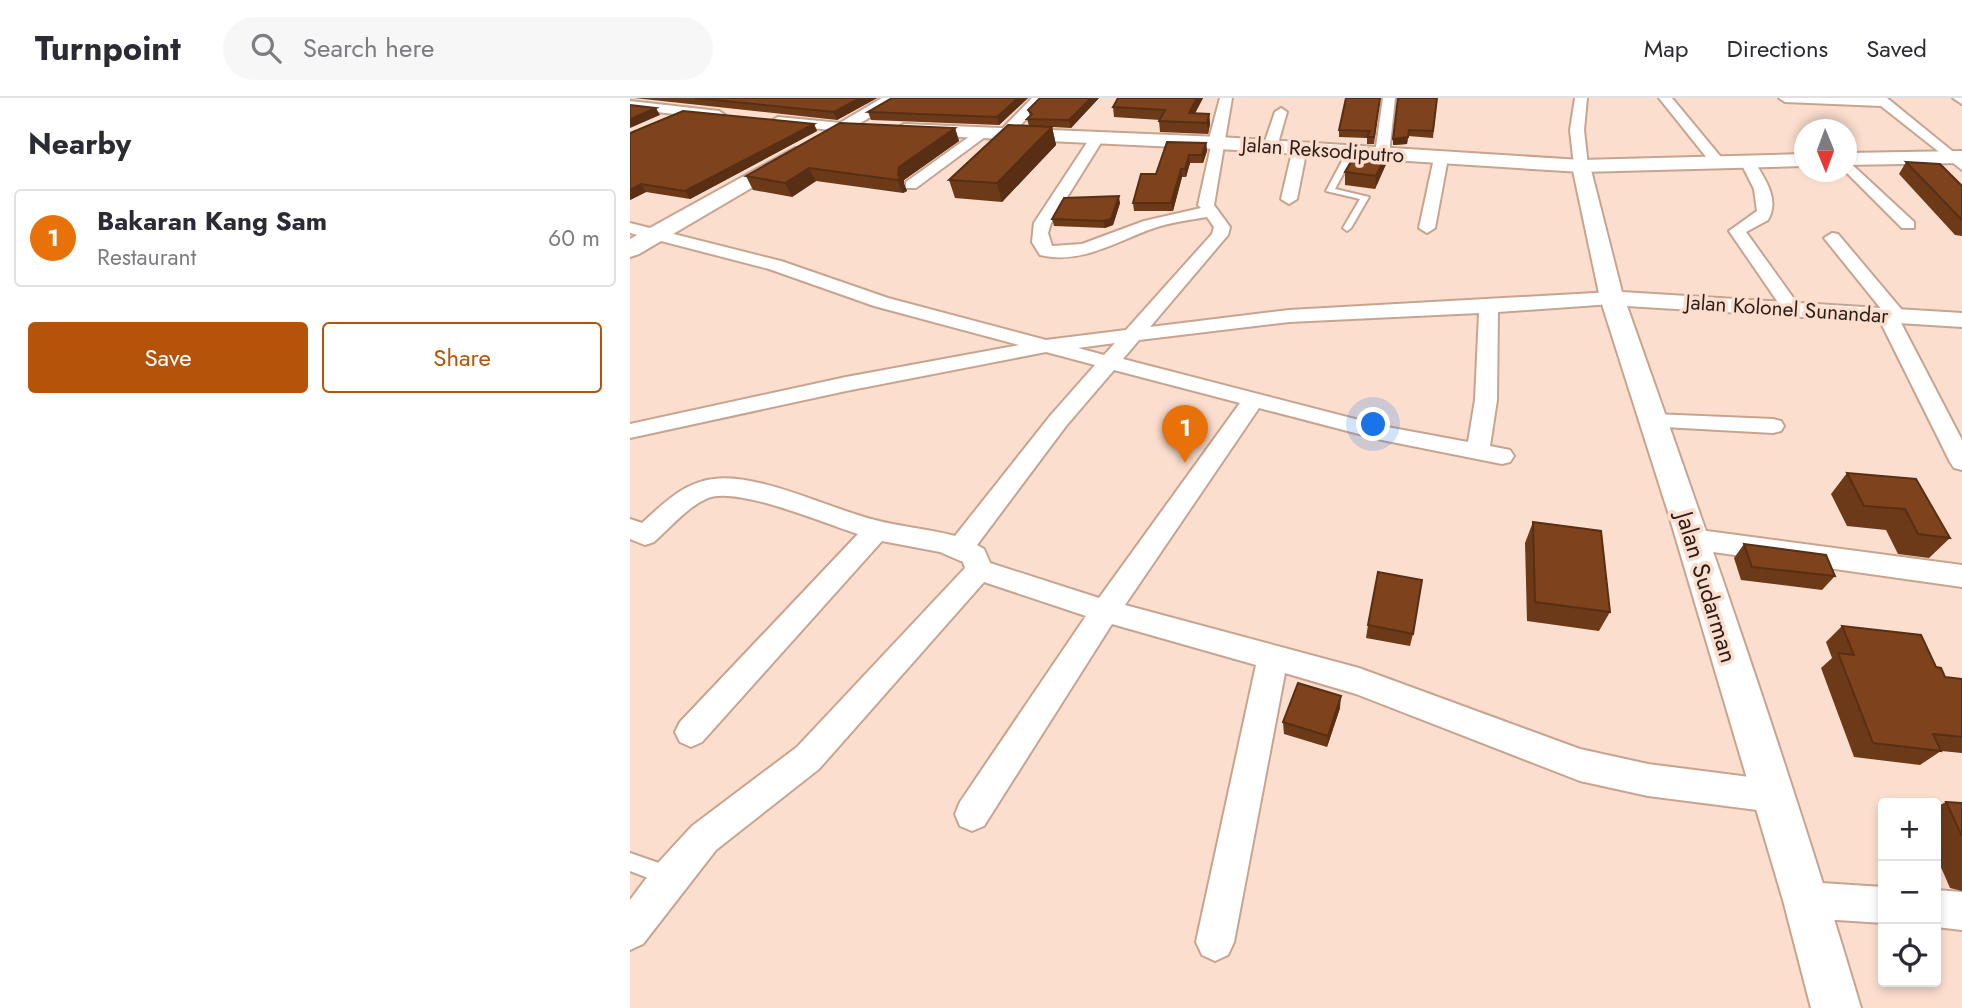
<!DOCTYPE html>
<html lang="en">
<head>
<meta charset="utf-8">
<style>
  :root { --surface:#fff; --page:#f7f7f7; --text:#2b2b33; --muted:#7c7c81; --line:#e1e1e2; --accent:#b45309 }
  body { margin:0; font-family:Jost,sans-serif; background:var(--page); color:var(--text) }
  .controls { position:absolute; right:21px; bottom:21px; display:grid; overflow:hidden; border-radius:7px; box-shadow:0 4px 10px #0003 }
  .controls button { width:63px; height:63px; display:grid; place-items:center; padding:0; border:0; border-bottom:2px solid var(--line); background:var(--surface); color:var(--text); font:35px sans-serif }
  .compass { position:absolute; left:1164px; top:21px; width:63px; height:63px; border-radius:50%; background:var(--surface); box-shadow:0 4px 10px #0003; rotate:179deg }
  .you { position:absolute; left:744px; top:327px; width:24px; height:24px; margin:-18px; border:5px solid #fff; border-radius:50%; background:#1a73e8; box-shadow:0 0 0 10px #1a73e833 }
  .badge { display:grid; place-items:center; width:46px; height:46px; border-radius:50%; background:var(--accent); color:#fff; font-size:23px; font-weight:700 }
  .pin { position:absolute; translate:-50% -58px; filter:drop-shadow(0 2px 4px #0008) }
  .pin::after { content:''; position:absolute; top:37px; width:24px; height:21px; background:inherit; clip-path:polygon(0 0,100% 0,50% 100%) }
  .list { margin:0; padding:0; list-style:none }
  h2 { display:flex; justify-content:space-between; align-items:center; height:91px; margin:0; padding:0 28px; font-size:30px }
  h2 small { font-size:23px; font-weight:400; color:var(--muted) }
  .list li { display:grid; grid-template-columns:46px 1fr auto; gap:21px; align-items:center; box-sizing:border-box; height:98px; margin:0 14px 14px; padding:0 14px; border:2px solid var(--line); border-radius:7px }
  .list b { display:block; font-size:26px; white-space:nowrap }
  .list p { margin:0; font-size:23px; white-space:nowrap; color:var(--muted) }
  .list em { font-size:23px; font-style:normal; color:var(--muted) }
  .actions { display:flex; gap:14px; padding:21px 28px }
  .actions a { flex:1; padding:16px 0; border:2px solid var(--accent); border-radius:7px; text-align:center; font-size:24px; color:var(--accent) }
  .actions .main { background:var(--accent); color:#fff }
  .icon { flex:none; width:38px; height:38px; fill:none; stroke:currentColor; stroke-width:2; stroke-linecap:round; stroke-linejoin:round }
  .map { position:relative; flex:none; width:1332px; height:910px; overflow:hidden }
  header { display:flex; align-items:center; gap:42px; box-sizing:border-box; height:98px; padding:0 35px; background:var(--surface); border-bottom:2px solid var(--line) }
  header strong { font-size:33px }
  nav { display:flex; gap:38px; margin-inline-start:auto; font-size:24px }
  .search { width:490px; height:63px; background:var(--page); display:flex; align-items:center; gap:18px; box-sizing:border-box; padding:0 24px; border-radius:38px; color:var(--muted); font-size:26px }
  main { display:flex }
  aside { flex:1; background:var(--surface) }
  .map>svg:first-child { display:block }
  .lines { fill:none; stroke-linecap:round; stroke-linejoin:round }
  .service-casing { stroke:#c7a490; stroke-width:4 }
  .minor-casing { stroke:#c7a490; stroke-width:4 }
  .tertiary-casing { stroke:#c7a490; stroke-width:4 }
  .secondary-casing { stroke:#c7a490; stroke-width:4 }
  .service { fill:#fff; fill-rule:evenodd }
  .minor { fill:#fff; fill-rule:evenodd }
  .tertiary { fill:#fff; fill-rule:evenodd }
  .secondary { fill:#fff; fill-rule:evenodd }
  .wall { fill:#6c3a19 }
  .shaded-wall { fill:#582f14 }
  .building { fill:#7e431d; stroke:#582f14; stroke-width:2 }
  .labels { text-anchor:middle; dominant-baseline:central; stroke-width:7; stroke-linejoin:round; paint-order:stroke }
  .far-street-label { font-size:21px; fill:#2c1e17; stroke:#fcdece }
  .street-label { font-size:24px; fill:#2c1e17; stroke:#fcdece }
</style>
</head>
<body>
<header>
<strong>Turnpoint</strong>
<div class="search"><svg class="icon" aria-label="search" viewBox="0 0 24 24"><circle cx="10" cy="10" r="6"/><path d="M15 15l6 6"/></svg>Search here</div>
<nav><a>Map</a><a>Directions</a><a>Saved</a></nav>
</header>
<main>
<aside>
<h2>Nearby<small></small></h2>
<ul class="list">
<li><span class="badge" style="background:#e8710a">1</span><div><b>Bakaran Kang Sam</b><p>Restaurant</p></div><em>60 m</em></li>
</ul>
<div class="actions"><a class="main">Save</a><a>Share</a></div>
</aside>
<div class="map">
<svg width="1332" height="910" viewBox="0 0 1332 910">
  <rect width="100%" height="100%" fill="#fcdece"/>
  <g class="lines">
    <defs>
      <g id="service">
        <polygon points="718,52 725,54 705,91 739,99 721,130 717,133 713,130 730,101 696,93"/>
        <polygon points="0,755 46,771 49,778 46,785 39,788 0,773"/>
      </g>
      <g id="minor">
        <polygon points="402,0 415,0 379,40 369,40 369,34"/>
        <path d="M590,0h12l-18,107 16,22 -2,8 -78,92 139,-17 323,-18 9,6 -9,6 -114,8 -1,88 -7,46 20,4 4,6 -4,6 -8,2 -120,-24 -123,-32 -134,197 234,63 221,81 68,15 125,16 12,4 5,12 -5,12 -12,4 -125,-16 -68,-15 -224,-87 -71,-21 -51,269 -6,13 -13,6 -13,-6 -6,-13 60,-277 -144,-41 -128,202 -12,5 -12,-5 -5,-12 5,-12 126,-186 -102,-34 -165,187 -103,81 -73,94 -13,6v-50l27,-36 35,-38 105,-79 168,-179 -2,-6 -23,-10 -58,-11 -180,201 -11,5 -11,-5 -5,-10 5,-10 178,-188c-32,-10 -121,-48 -150,-36 -21,9 -37,29 -54,44l-9,3 -15,-6v-20l12,4c21,-19 42,-41 72,-44 45,-6 116,30 161,41 26,7 54,9 80,16l95,-120 45,-51 -49,-13 -200,39 -216,47v-14l216,-47 173,-32 -145,-39 -105,-37 -139,-36v-10l151,38 107,37 158,42 80,-10 86,-96 2,-7 -7,-10c-18,3 -36,5 -53,11 -37,13 -73,37 -114,27l-8,-13 2,-19 58,-88 5,-1 7,4 -53,85 -3,10 4,13 30,-2 62,-23 57,-13 -3,-3 13,-59 -3,-3zM849,215l-4,87 -7,42 -86,-16 -259,-67 16,-19 150,-18zM485,245l-11,12 -26,-7zM484,272l126,33 -141,195 -109,-35 -6,-14 -7,-4 89,-119z"/>
        <polygon points="753,0 765,0 759,56 752,60 745,56"/>
        <polygon points="945,0 957,0 954,32 958,68 951,72 944,68 940,32"/>
        <polygon points="1029,0 1042,0 1095,64 1095,70 1085,70"/>
        <polygon points="1149,0 1257,0 1332,61 1332,72 1251,8 1155,4"/>
        <polygon points="1323,0 1332,0 1332,6"/>
        <polygon points="0,3 89,13 95,17 89,21 0,11"/>
        <polygon points="651,10 657,14 647,49 635,52 633,49 645,14"/>
        <polygon points="148,19 211,25 218,29 211,33 143,26 141,23"/>
        <polygon points="347,33 359,36 286,90 276,90 276,84"/>
        <polygon points="670,46 677,50 667,101 659,106 651,101 663,50"/>
        <polygon points="811,56 818,60 805,130 797,135 789,130 804,60"/>
        <path d="M1118,61l5,1c12,18 27,40 15,60l-22,12 56,78 -2,4h-14l-57,-83 28,-20 -3,-22 -13,-26z"/>
        <polygon points="1216,61 1284,124 1284,130 1272,130 1216,74"/>
        <polygon points="1202,135 1208,136 1277,218 1270,223 1332,342 1332,372 1324,370 1320,364 1247,217 1252,212 1194,140"/>
        <polygon points="1024,316 1143,321 1151,323 1154,328 1151,333 1143,335 1016,328 1013,323 1016,318"/>
        <polygon points="1062,431 1332,467 1332,489 1062,451 1053,448 1049,441 1053,434"/>
        <polygon points="1176,784 1253,789 1253,825 1176,820 1163,815 1158,802 1163,789"/>
        <polygon points="1306,792 1332,794 1332,832 1306,829"/>
      </g>
      <g id="tertiary">
        <polygon points="252,0 272,0 217,33 205,33 203,29"/>
        <path d="M951,62l9,6 32,126 340,21v14l-335,-21c82,232 164,466 234,702h-50l-28,-108 -115,-388 -68,-214 -28,-132z"/>
      </g>
      <g id="secondary">
        <polygon points="274,26 589,39 951,62 1174,56 1174,68 951,74 589,51 267,36 264,32"/>
        <polygon points="165,50 172,52 175,56 172,60 9,156 0,159 0,141"/>
        <polygon points="1332,53 1332,65 1216,67 1216,55"/>
      </g>
    </defs>
    <use href="#service" class="service-casing"/>
    <use href="#minor" class="minor-casing"/>
    <use href="#tertiary" class="tertiary-casing"/>
    <use href="#secondary" class="secondary-casing"/>
    <use href="#service" class="service"/>
    <use href="#minor" class="minor"/>
    <use href="#tertiary" class="tertiary"/>
    <use href="#secondary" class="secondary"/>
  </g>
  <g class="wall">
    <polygon points="4,0 247,0 207,22"/>
    <polygon points="262,0 398,0 369,27 241,22 238,14"/>
    <polygon points="469,0 441,30 422,29 426,47 372,104 325,100 319,82 399,28 397,21 400,18 398,12"/>
    <polygon points="488,0 573,0 565,15 579,16 580,26 578,36 530,34 529,23 530,22 484,19 483,9"/>
    <polygon points="750,0 744,46 737,46 737,40 709,39 709,32"/>
    <polygon points="807,0 803,40 778,38 777,46 763,47"/>
    <polygon points="184,26 187,33 60,101 16,94 0,102 0,35"/>
    <polygon points="325,30 329,43 274,82 274,86 277,93 273,95 186,83 162,99 123,92 116,78"/>
    <polygon points="576,45 577,53 573,65 560,65 556,79 552,79 543,113 504,113 503,105 526,76"/>
    <polygon points="757,64 745,91 715,87 715,74"/>
    <polygon points="1276,64 1332,88 1332,138 1325,137 1269,76"/>
    <polygon points="490,105 483,127 475,130 424,128 422,121"/>
    <polygon points="1217,375 1320,440 1299,460 1268,456 1256,432 1217,428 1201,396"/>
    <polygon points="903,424 980,514 969,533 897,523 895,445"/>
    <polygon points="1114,446 1205,478 1192,492 1111,482 1104,460"/>
    <polygon points="738,527 783,536 780,548 736,540"/>
    <polygon points="1212,528 1306,569 1315,579 1332,581 1332,655 1311,653 1290,667 1224,659 1191,570 1202,560 1196,544"/>
    <polygon points="710,610 697,649 654,636 653,624"/>
    <polygon points="1316,704 1332,705 1332,793 1320,790 1306,758 1306,709"/>
  </g>
  <g class="shaded-wall">
    <polygon points="230,0 247,0 207,22 204,14"/>
    <polygon points="388,0 398,0 369,27 367,19"/>
    <polygon points="461,0 469,0 441,30 439,22"/>
    <polygon points="567,0 573,0 560,25 559,15"/>
    <polygon points="26,10 30,17 0,30 0,21"/>
    <polygon points="579,16 580,26 578,36 577,25"/>
    <polygon points="184,26 187,33 60,101 55,93"/>
    <polygon points="422,29 426,47 372,104 367,85"/>
    <polygon points="325,30 329,43 274,82 274,86 277,93 273,95 267,82 269,69"/>
    <polygon points="778,39 777,46 763,47 763,41"/>
    <polygon points="576,45 577,53 573,65 572,57"/>
    <polygon points="758,52 757,64 745,91 746,78"/>
    <polygon points="559,57 560,65 556,79 555,71"/>
    <polygon points="179,70 186,83 162,99 155,85"/>
    <polygon points="551,71 552,79 543,113 541,105"/>
    <polygon points="11,86 16,94 0,102 0,92"/>
    <polygon points="489,98 490,105 483,127 475,130 473,123"/>
    <polygon points="711,598 710,610 697,649 698,638"/>
  </g>
  <g class="building">
    <polygon points="65,0 230,0 204,14"/>
    <polygon points="262,0 388,0 367,19 238,14"/>
    <polygon points="410,0 461,0 439,22 397,21 402,16 398,12"/>
    <polygon points="488,0 567,0 559,15 579,16 577,25 529,23 535,12 483,9"/>
    <polygon points="716,0 750,0 744,39 737,39 740,33 709,32"/>
    <polygon points="768,0 807,0 803,33 779,32 778,39 763,41"/>
    <polygon points="0,7 26,10 0,21"/>
    <polygon points="53,13 184,26 55,93 11,86 0,92 0,35"/>
    <polygon points="210,25 325,30 269,69 268,77 271,79 267,82 179,70 155,85 116,78"/>
    <polygon points="378,27 422,29 367,85 319,82"/>
    <polygon points="537,44 576,45 572,57 559,57 555,71 551,71 541,105 503,105 511,76 526,76"/>
    <polygon points="729,50 758,52 746,78 715,74"/>
    <polygon points="1276,64 1310,66 1332,88 1332,122"/>
    <polygon points="489,98 481,121 473,123 422,121 434,100"/>
    <polygon points="1217,375 1286,381 1320,440 1288,436 1275,411 1234,408"/>
    <polygon points="903,424 971,433 980,514 905,504"/>
    <polygon points="1114,446 1196,457 1205,478 1122,469"/>
    <polygon points="748,474 792,482 783,536 738,527"/>
    <polygon points="1212,528 1291,537 1306,569 1311,570 1315,579 1332,581 1332,639 1303,636 1311,653 1243,645 1208,555 1224,557"/>
    <polygon points="668,585 711,598 698,638 653,624"/>
    <polygon points="1316,704 1332,705 1332,738"/>
  </g>
  <g class="labels">
    <g class="far-street-label">
      <text transform="translate(693 52) rotate(4)">Jalan Reksodiputro</text>
      <text transform="translate(1157 211) rotate(4)">Jalan Kolonel Sunandar</text>
    </g>
    <g class="street-label">
      <text transform="translate(1077 489) rotate(73)">Jalan Sudarman</text>
    </g>
  </g>
</svg>
<div class="controls">
<button>+</button>
<button>−</button>
<button><svg class="icon" aria-label="locate" viewBox="0 0 24 24"><circle cx="12" cy="12" r="6"/><path d="M12 2v4M12 18v4M2 12h4M18 12h4"/></svg></button>
</div>
<svg class="compass" viewBox="-18 -18 36 36"><path d="M0-13l5 13h-10z" fill="#e53935"/><path d="M0 13l5-13h-10z" fill="#7c7c81"/></svg>
<div class="you"></div>
<div class="pin badge" style="left:555px;top:365px;background:#e8710a">1</div>
</div>
</main>
</body>
</html>
